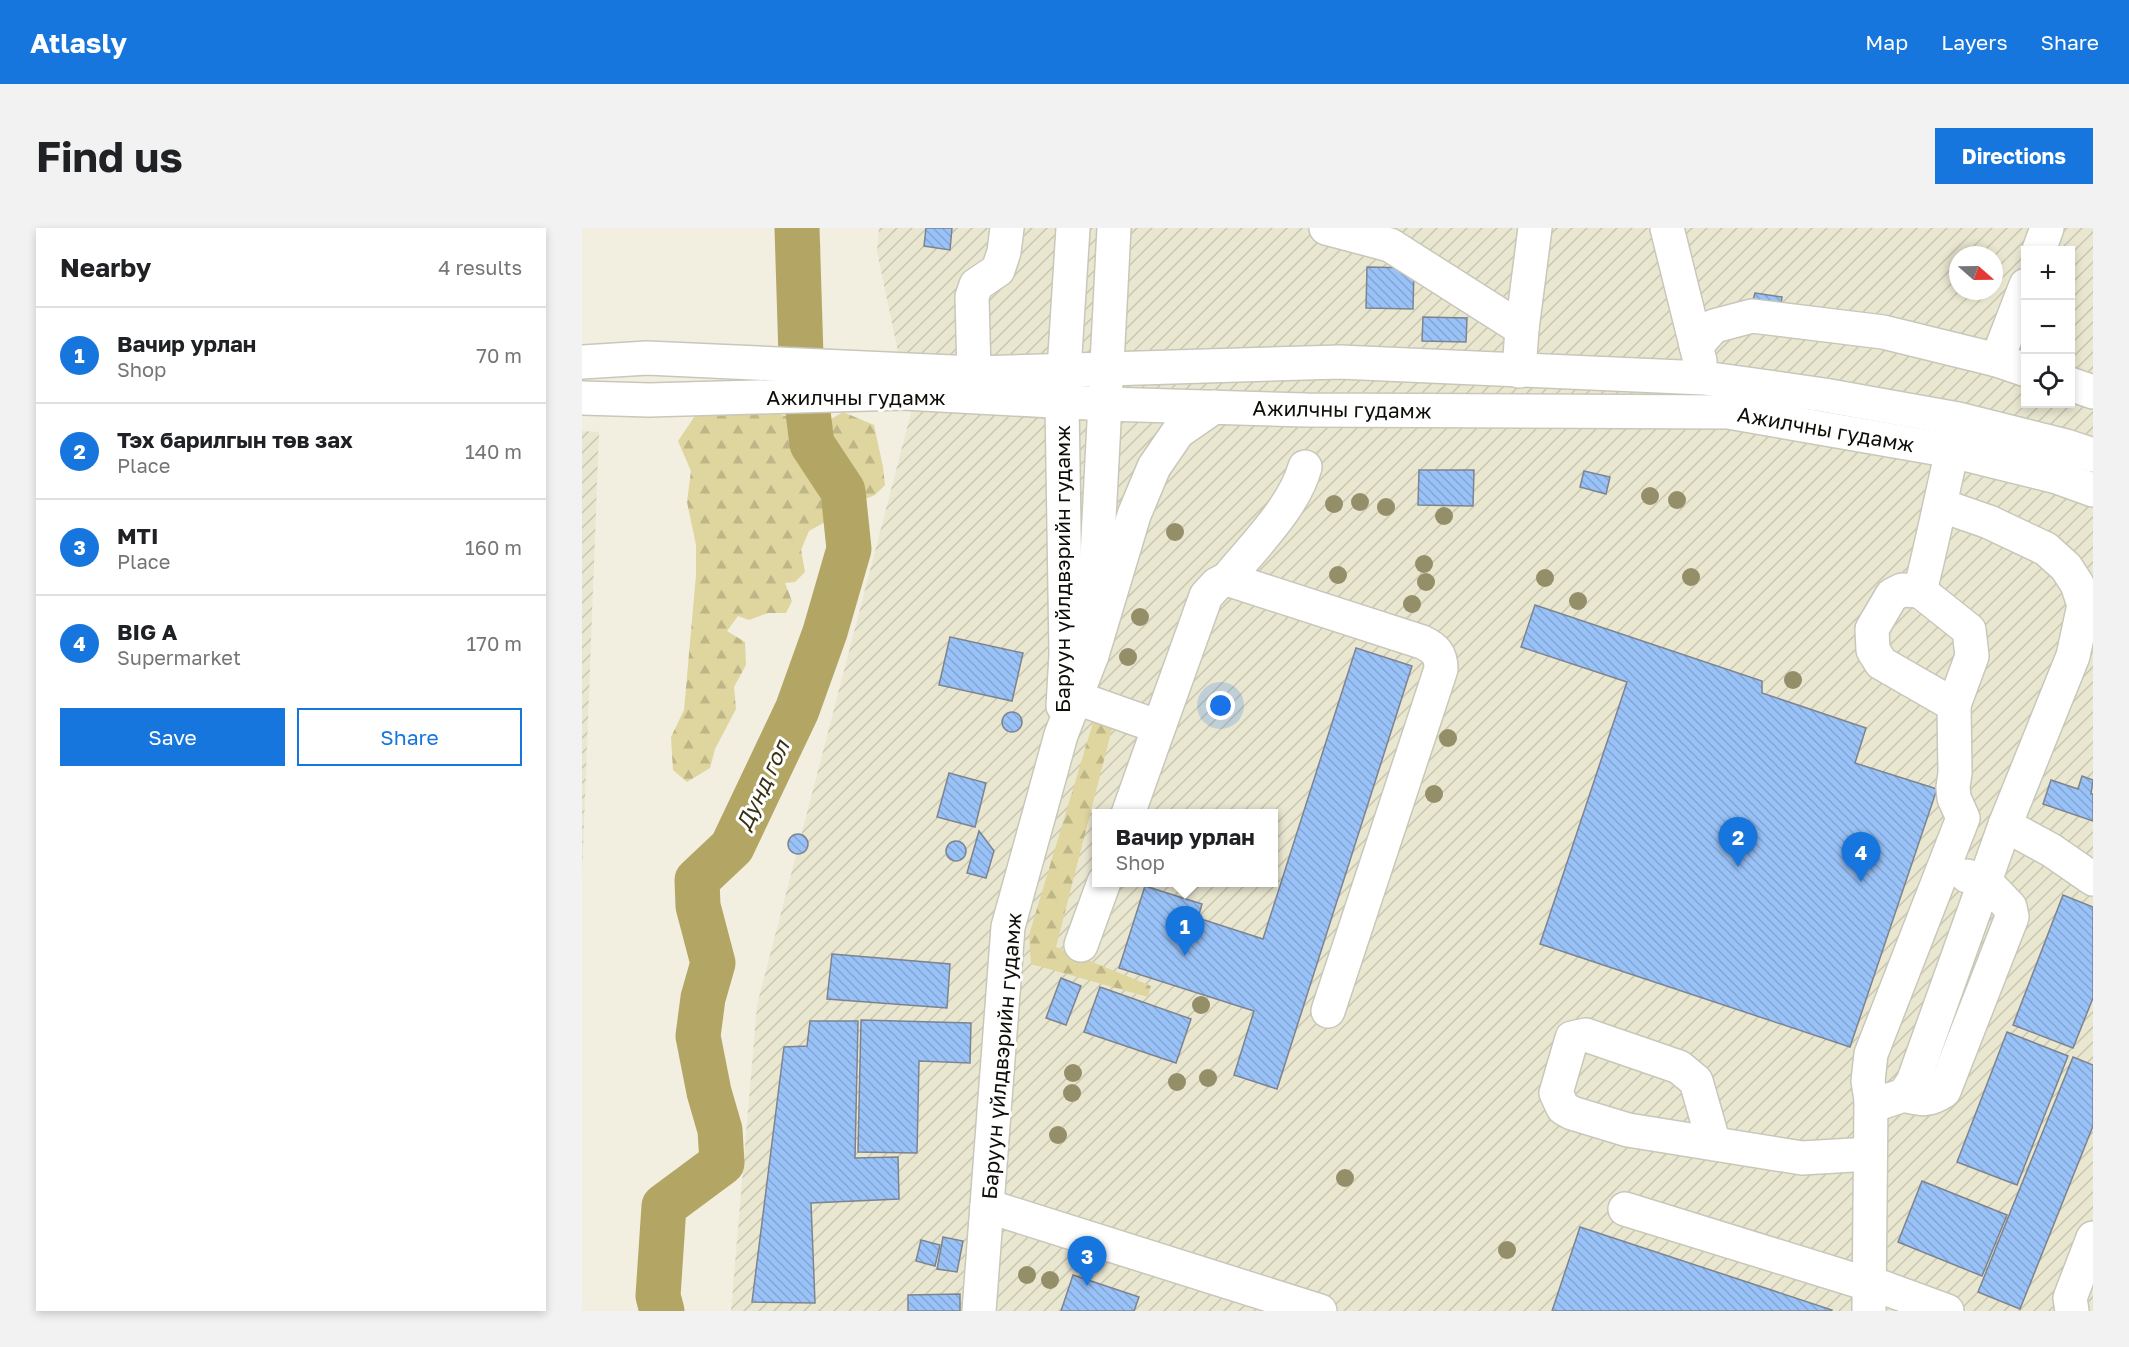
<!DOCTYPE html>
<html lang="en">
<head>
<meta charset="utf-8">
<style>
  :root { --surface:#fff; --page:#f2f2f2; --text:#202124; --muted:#757577; --line:#e0e0e0; --accent:#1776de }
  body { margin:0; font-family:"Golos Text",sans-serif; background:var(--page); color:var(--text) }
  .controls { position:absolute; right:18px; top:18px; display:grid; overflow:hidden; border-radius:0px; box-shadow:0 3px 9px #0003 }
  .controls button { width:54px; height:54px; display:grid; place-items:center; padding:0; border:0; border-bottom:2px solid var(--line); background:var(--surface); color:var(--text); font:30px sans-serif }
  .compass { position:absolute; left:1367px; top:18px; width:54px; height:54px; border-radius:50%; background:var(--surface); box-shadow:0 3px 9px #0003; rotate:110deg }
  .you { position:absolute; left:639px; top:478px; width:21px; height:21px; margin:-15px; border:4px solid #fff; border-radius:50%; background:#1a73e8; box-shadow:0 0 0 9px #1a73e833 }
  .badge { display:grid; place-items:center; width:39px; height:39px; border-radius:50%; background:var(--accent); color:#fff; font-size:20px; font-weight:700 }
  .pin { position:absolute; translate:-50% -50px; filter:drop-shadow(0 2px 3px #0008) }
  .pin::after { content:''; position:absolute; top:32px; width:21px; height:18px; background:inherit; clip-path:polygon(0 0,100% 0,50% 100%) }
  .popup { position:absolute; left:510px; top:581px; width:186px; height:78px; box-sizing:border-box; display:grid; place-content:center; border-radius:0px; background:var(--surface); filter:drop-shadow(0 2px 4px #0005); font-size:20px; white-space:nowrap; color:var(--muted) }
  .popup b { font-size:22px; color:var(--text) }
  .popup::after { content:''; position:absolute; left:50%; top:100%; margin-left:-12px; border:12px solid transparent; border-top-color:var(--surface) }
  .list { margin:0; padding:0; list-style:none }
  h2 { display:flex; justify-content:space-between; align-items:center; height:78px; margin:0; padding:0 24px; font-size:26px }
  h2 small { font-size:20px; font-weight:400; color:var(--muted) }
  .list li { display:grid; grid-template-columns:39px 1fr auto; gap:18px; align-items:center; box-sizing:border-box; height:96px; padding:0 24px; border-top:2px solid var(--line) }
  .list b { display:block; font-size:22px; white-space:nowrap }
  .list p { margin:0; font-size:20px; white-space:nowrap; color:var(--muted) }
  .list em { font-size:20px; font-style:normal; color:var(--muted) }
  .actions { display:flex; gap:12px; padding:18px 24px }
  .actions a { flex:1; padding:14px 0; border:2px solid var(--accent); border-radius:0px; text-align:center; font-size:21px; color:var(--accent) }
  .actions .main { background:var(--accent); color:#fff }
  .icon { flex:none; width:33px; height:33px; fill:none; stroke:currentColor; stroke-width:2; stroke-linecap:round; stroke-linejoin:round }
  .map { position:relative; flex:none; width:1511px; height:1083px; overflow:hidden; border-radius:0px }
  header { display:flex; align-items:center; gap:36px; box-sizing:border-box; height:84px; padding:0 30px; background:var(--accent); color:#fff }
  header strong { font-size:28px }
  nav { display:flex; gap:33px; margin-inline-start:auto; font-size:21px }
  .intro { display:flex; align-items:center; justify-content:space-between; box-sizing:border-box; height:144px; padding:0 36px }
  h1 { margin:0; font-size:42px }
  .button { padding:15px 27px; border-radius:0px; background:var(--accent); color:#fff; font-size:21px; font-weight:700 }
  main { display:flex; gap:36px; padding:0 36px }
  aside { flex:1; background:var(--surface); border-radius:0px; box-shadow:0 3px 9px #0003 }
  .map>svg:first-child { display:block }
  .industrial { fill:url(#industrial-furrows); fill-rule:evenodd }
  .forest { fill:url(#forest-firs) }
  .lines { fill:none; stroke-linecap:round; stroke-linejoin:round }
  .river { stroke:#b3a664; stroke-width:45 }
  .building { fill:url(#building-back-hatch); stroke:#7d848f; stroke-width:1.5 }
  .minor-casing { stroke:#c9c7ba; stroke-width:36 }
  .major-casing { stroke:#c9c7ba; stroke-width:36 }
  .minor { stroke:#fff; stroke-width:33 }
  .major { stroke:#fff; stroke-width:33 }
  .tree { fill:#948e69 }
  .labels { text-anchor:middle; dominant-baseline:central; stroke-width:6; stroke-linejoin:round; paint-order:stroke }
  .street-label { font-size:21px; fill:#0f0e09; stroke:#fff }
  .water-label { font-size:22px; font-style:italic; fill:#383214; stroke:#fff }
</style>
</head>
<body>
<header>
<strong>Atlasly</strong>
<nav><a>Map</a><a>Layers</a><a>Share</a></nav>
</header>
<div class="intro"><h1>Find us</h1><a class="button">Directions</a></div>
<main>
<aside>
<h2>Nearby<small>4 results</small></h2>
<ul class="list">
<li><span class="badge">1</span><div><b>Вачир урлан</b><p>Shop</p></div><em>70 m</em></li>
<li><span class="badge">2</span><div><b>Тэх барилгын төв зах</b><p>Place</p></div><em>140 m</em></li>
<li><span class="badge">3</span><div><b>MTI</b><p>Place</p></div><em>160 m</em></li>
<li><span class="badge">4</span><div><b>BIG A</b><p>Supermarket</p></div><em>170 m</em></li>
</ul>
<div class="actions"><a class="main">Save</a><a>Share</a></div>
</aside>
<div class="map">
<svg width="1511" height="1083" viewBox="0 0 1511 1083">
  <defs>
    <pattern id="industrial-furrows" width="10" height="10" patternUnits="userSpaceOnUse" patternTransform="scale(1.5)"><rect width="10" height="10" fill="#eae7d1"/><path d="M-1 1l2-2M0 10L10 0M9 11l2-2" fill="none" stroke="#c8c5b2"/></pattern>
    <pattern id="forest-firs" width="22" height="20" patternUnits="userSpaceOnUse" patternTransform="scale(1.5)"><rect width="22" height="20" fill="#dfd59e"/><path d="M5 1l3.5 6h-7zM16 11l3.5 6h-7z" fill="#beb687"/></pattern>
    <pattern id="building-back-hatch" width="6" height="6" patternUnits="userSpaceOnUse" patternTransform="scale(1.5)"><rect width="6" height="6" fill="#99c2f8"/><path d="M-1 5l2 2M0 0l6 6M5-1l2 2" fill="none" stroke="#83a6d3"/></pattern>
  </defs>
  <rect width="100%" height="100%" fill="#f2efe1"/>
  <g class="industrial">
    <path d="M297,0h1214v1083h-1362l26,-306 154,-592 -34,-161zM1444,22h44v154h-44zM1376,27h36v36h-36zM514,586h178v68h-178z"/>
    <polygon points="0,203 17,204 0,648"/>
  </g>
  <g class="forest">
    <path d="M212,0h20c11,14 6,31 -2,46l-19,-33z"/>
    <path d="M117,182l47,4 29,-1 14,4 14,45c21,10 27,22 33,45l-9,14 -18,10 -8,19 4,22 -10,10 -10,1 7,18 -6,12h-18l-19,7 -11,-4 -11,15 18,11 1,23 -12,22 2,22 -21,40 -5,19 -23,14 -14,-12 -2,-33 13,-27 12,-135v-30l-9,-43 4,-31 -13,-30z"/>
    <polygon points="261,184 292,197 301,239 303,257 293,267 278,273 264,256 237,211 246,193"/>
    <polygon points="513,488 532,493 474,719 569,758 566,769 449,736 447,707"/>
  </g>
  <g class="lines">
    <polyline class="river" points="80,1083 76,1068 82,978 140,935 138,902 127,864 116,808 121,770 131,735 116,678 115,652 150,619 215,482 243,404 267,321 261,263 230,216 219,128 215,0"/>
  </g>
  <g class="building">
    <polygon points="344,0 370,0 368,22 342,18"/>
    <polygon points="785,39 832,40 831,81 784,80"/>
    <polygon points="1173,65 1200,69 1199,76 1171,72"/>
    <polygon points="841,89 885,90 884,114 840,113"/>
    <polygon points="837,242 892,242 891,278 836,277"/>
    <polygon points="1002,243 1028,249 1024,266 998,259"/>
    <polygon points="953,377 1180,453 1180,465 1284,500 1273,535 1355,561 1268,819 958,716 1045,454 939,419"/>
    <polygon points="368,409 441,425 430,473 357,457"/>
    <polygon points="774,420 830,438 695,861 652,847 672,783 537,740 563,658 620,676 616,690 681,711"/>
    <circle cx="430" cy="494" r="10"/>
    <polygon points="367,545 404,555 393,599 355,589"/>
    <polygon points="1500,548 1511,552 1509,566 1511,566 1511,593 1461,576 1469,552 1496,561"/>
    <polygon points="397,603 412,623 404,650 385,645"/>
    <circle cx="216" cy="616" r="10"/>
    <circle cx="374" cy="623" r="10"/>
    <polygon points="1481,667 1511,679 1511,770 1491,820 1431,797"/>
    <polygon points="250,726 368,736 365,780 245,771"/>
    <polygon points="479,750 499,758 484,797 464,790"/>
    <polygon points="518,759 609,791 594,835 502,804"/>
    <polygon points="279,792 389,795 388,835 337,833 335,925 276,924"/>
    <polygon points="228,793 276,793 273,930 316,929 317,971 229,975 233,1075 170,1074 202,819 225,818"/>
    <polygon points="1425,804 1486,828 1435,957 1375,934"/>
    <polygon points="1491,829 1511,837 1511,898 1438,1081 1396,1064"/>
    <polygon points="1340,953 1425,987 1400,1048 1316,1014"/>
    <polygon points="998,999 1250,1082 1249,1083 970,1083"/>
    <polygon points="361,1009 381,1013 375,1044 355,1041"/>
    <polygon points="339,1012 358,1017 353,1038 334,1033"/>
    <polygon points="491,1047 557,1069 552,1083 479,1083"/>
    <polygon points="378,1066 378,1083 326,1083 326,1067"/>
  </g>
  <g class="lines">
    <defs>
      <g id="minor">
        <polyline points="744,0 808,17 940,101"/>
        <polyline points="1085,0 1118,133"/>
        <polyline points="1457,22 1465,0"/>
        <polyline points="1114,118 1132,98 1170,88 1301,104 1415,132 1444,142"/>
        <polyline points="1415,132 1444,57"/>
        <polyline points="937,143 940,101 953,0"/>
        <polyline points="392,145 390,69 394,57 416,42 422,24 425,0"/>
        <polyline points="1488,156 1511,164"/>
        <path d="M1358,277l49,17 57,27 20,18 11,17 7,21 -11,51 -68,169 -92,257 -9,13 -21,7 -12,-2 -3,-19 3,-27 92,-236 -9,-20 -1,-11 2,-14 -1,-68 18,-49 -3,-26 -49,-39c12,-47 21,-93 32,-140"/>
        <path d="M645,351c27,-33 67,-72 78,-112"/>
        <polyline points="1338,363 1320,362 1310,367 1290,401 1291,422 1299,435 1372,477"/>
        <path d="M495,470l82,29 47,-131 11,-12 10,-5 195,63c13,6 19,12 19,27l-113,342"/>
        <polyline points="481,478 484,427 480,174 491,0"/>
        <polyline points="546,586 577,499"/>
        <polyline points="1423,597 1469,622 1511,651"/>
        <polyline points="499,717 522,654"/>
        <path d="M1322,867c17,5 25,6 40,-4l68,-174 -2,-10 -26,-27 -17,-4"/>
        <polyline points="1132,916 1114,853 1097,839 1004,807 990,810 974,865 981,880 990,885 1046,902 1220,930 1288,926"/>
        <polyline points="405,978 738,1083"/>
        <polyline points="1043,981 1276,1053 1286,1054 1365,1083"/>
        <polyline points="397,1083 426,699 479,507 510,427 532,0"/>
        <polyline points="1287,1083 1289,872"/>
        <polyline points="1490,1083 1488,1070 1511,1010"/>
      </g>
      <g id="major">
        <polyline points="0,134 65,130 392,145 758,134 1122,150 1242,167 1376,191 1484,218 1511,227"/>
        <polyline points="0,170 67,172 322,165 524,176 724,182 1146,184 1370,223 1475,249 1511,262"/>
        <polyline points="510,427 552,287 572,239 596,204 632,179"/>
      </g>
    </defs>
    <use href="#minor" class="minor-casing"/>
    <use href="#major" class="major-casing"/>
    <use href="#minor" class="minor"/>
    <use href="#major" class="major"/>
  </g>
  <g class="tree">
    <circle cx="1068" cy="268" r="9"/>
    <circle cx="1095" cy="272" r="9"/>
    <circle cx="778" cy="274" r="9"/>
    <circle cx="752" cy="276" r="9"/>
    <circle cx="804" cy="279" r="9"/>
    <circle cx="862" cy="288" r="9"/>
    <circle cx="593" cy="304" r="9"/>
    <circle cx="842" cy="336" r="9"/>
    <circle cx="756" cy="347" r="9"/>
    <circle cx="1109" cy="349" r="9"/>
    <circle cx="963" cy="350" r="9"/>
    <circle cx="844" cy="354" r="9"/>
    <circle cx="996" cy="373" r="9"/>
    <circle cx="830" cy="376" r="9"/>
    <circle cx="558" cy="389" r="9"/>
    <circle cx="546" cy="429" r="9"/>
    <circle cx="1211" cy="452" r="9"/>
    <circle cx="866" cy="510" r="9"/>
    <circle cx="852" cy="566" r="9"/>
    <circle cx="619" cy="777" r="9"/>
    <circle cx="491" cy="845" r="9"/>
    <circle cx="626" cy="850" r="9"/>
    <circle cx="595" cy="854" r="9"/>
    <circle cx="490" cy="865" r="9"/>
    <circle cx="476" cy="907" r="9"/>
    <circle cx="763" cy="950" r="9"/>
    <circle cx="925" cy="1022" r="9"/>
    <circle cx="445" cy="1047" r="9"/>
    <circle cx="468" cy="1052" r="9"/>
  </g>
  <g class="labels">
    <g class="street-label">
      <text x="274" y="169">Ажилчны гудамж</text>
      <text transform="translate(760 181) rotate(1)">Ажилчны гудамж</text>
      <text transform="translate(1244 201) rotate(10)">Ажилчны гудамж</text>
      <text transform="translate(480 341) rotate(-90)">Баруун үйлдвэрийн гудамж</text>
      <text transform="translate(419 828) rotate(-85)">Баруун үйлдвэрийн гудамж</text>
    </g>
    <g class="water-label">
      <text transform="translate(180 557) rotate(-65)">Дунд гол</text>
    </g>
  </g>
</svg>
<div class="controls">
<button>+</button>
<button>−</button>
<button><svg class="icon" aria-label="locate" viewBox="0 0 24 24"><circle cx="12" cy="12" r="6"/><path d="M12 2v4M12 18v4M2 12h4M18 12h4"/></svg></button>
</div>
<svg class="compass" viewBox="-18 -18 36 36"><path d="M0-13l5 13h-10z" fill="#e53935"/><path d="M0 13l5-13h-10z" fill="#757577"/></svg>
<div class="you"></div>
<div class="pin badge" style="left:603px;top:728px">1</div>
<div class="popup"><b>Вачир урлан</b>Shop</div>
<div class="pin badge" style="left:1156px;top:639px">2</div>
<div class="pin badge" style="left:505px;top:1058px">3</div>
<div class="pin badge" style="left:1279px;top:654px">4</div>
</div>
</main>
</body>
</html>
